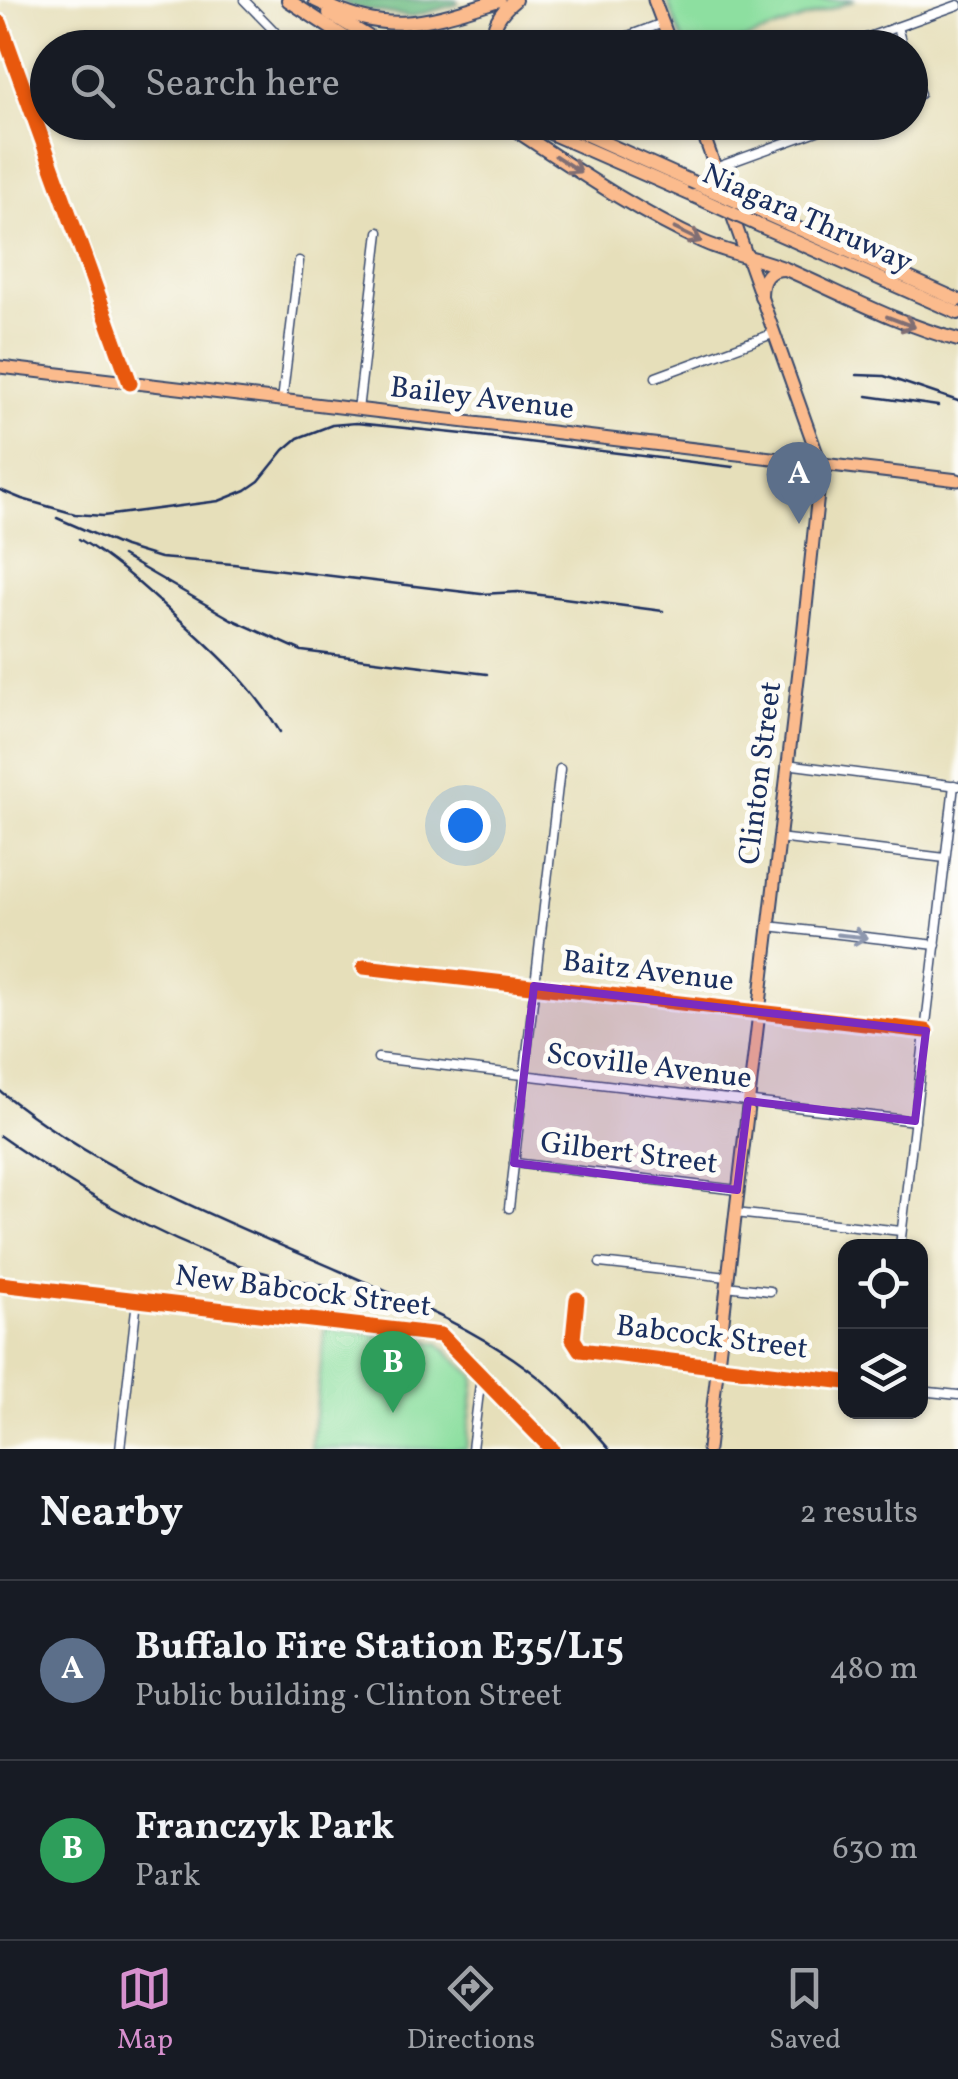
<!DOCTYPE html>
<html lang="en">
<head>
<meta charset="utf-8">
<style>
  :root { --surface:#171b24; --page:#20242c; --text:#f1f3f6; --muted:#9ea1a6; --line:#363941; --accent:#d690ce }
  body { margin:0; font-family:Vollkorn,serif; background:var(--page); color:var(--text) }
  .controls { position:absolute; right:30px; bottom:30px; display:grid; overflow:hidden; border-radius:20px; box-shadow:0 2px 8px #0004 }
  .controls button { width:90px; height:90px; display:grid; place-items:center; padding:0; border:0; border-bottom:2px solid var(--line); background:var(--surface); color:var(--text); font:50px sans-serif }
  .you { position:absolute; left:465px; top:825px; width:35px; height:35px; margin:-25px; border:8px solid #fff; border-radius:50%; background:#1a73e8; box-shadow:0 0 0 15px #1a73e833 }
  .badge { display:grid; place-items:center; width:65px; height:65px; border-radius:50%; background:var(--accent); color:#fff; font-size:32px; font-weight:700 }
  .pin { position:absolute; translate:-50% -82px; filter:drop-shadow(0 2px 5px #0008) }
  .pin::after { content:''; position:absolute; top:52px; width:35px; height:30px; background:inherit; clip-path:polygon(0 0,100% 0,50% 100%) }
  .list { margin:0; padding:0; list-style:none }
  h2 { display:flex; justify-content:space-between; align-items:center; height:130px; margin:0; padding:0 40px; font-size:42px }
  h2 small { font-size:32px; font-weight:400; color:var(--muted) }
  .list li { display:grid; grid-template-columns:65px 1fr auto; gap:30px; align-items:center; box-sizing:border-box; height:180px; padding:0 40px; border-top:2px solid var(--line) }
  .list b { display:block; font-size:38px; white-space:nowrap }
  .list p { margin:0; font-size:32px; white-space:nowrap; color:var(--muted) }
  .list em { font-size:32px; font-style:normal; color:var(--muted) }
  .icon { flex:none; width:55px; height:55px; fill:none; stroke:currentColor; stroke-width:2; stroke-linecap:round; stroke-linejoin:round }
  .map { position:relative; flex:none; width:958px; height:1449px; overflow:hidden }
  .search { position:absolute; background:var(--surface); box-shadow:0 2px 8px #0004; left:30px; right:30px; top:30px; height:110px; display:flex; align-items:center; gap:25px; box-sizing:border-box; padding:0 35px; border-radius:55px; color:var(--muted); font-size:38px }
  .sheet { height:490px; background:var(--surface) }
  nav { display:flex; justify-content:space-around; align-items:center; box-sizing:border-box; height:140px; border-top:2px solid var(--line); background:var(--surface); font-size:28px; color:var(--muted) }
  nav a { display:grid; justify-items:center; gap:5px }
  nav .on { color:var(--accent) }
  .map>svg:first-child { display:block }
  .green { fill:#8ddfa0; stroke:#54877f; stroke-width:2.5 }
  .forest { fill:#72be86; stroke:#467672; stroke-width:2.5 }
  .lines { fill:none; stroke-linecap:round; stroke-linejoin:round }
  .minor-casing { stroke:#39496c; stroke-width:11 }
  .tertiary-casing { stroke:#39496c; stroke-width:12 }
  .primary-casing { stroke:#39496c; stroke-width:15 }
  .motorway-casing { stroke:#39496c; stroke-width:16 }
  .minor { stroke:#fff; stroke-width:8 }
  .tertiary { stroke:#fff; stroke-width:9 }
  .primary { stroke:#fbbb8d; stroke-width:11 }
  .motorway { stroke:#fbbb8d; stroke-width:12 }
  .rail { stroke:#1b2f5e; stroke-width:2.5 }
  .motorway-bridge-casing { stroke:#39496c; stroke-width:16; stroke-linecap:butt }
  .motorway-bridge { stroke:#fbbb8d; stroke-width:12 }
  .cycleway-casing { stroke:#fdfcf7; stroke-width:21 }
  .cycleway { stroke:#e8590c; stroke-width:15 }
  .oneway { stroke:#806e73 }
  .oneway2 { stroke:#8d97ae }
  .marked { fill:#7b2cbf; fill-opacity:0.2; stroke:#7b2cbf; stroke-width:8; stroke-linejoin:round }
  .labels { text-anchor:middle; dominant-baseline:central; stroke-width:10; stroke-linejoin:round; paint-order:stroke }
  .street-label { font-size:30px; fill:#1b2f5e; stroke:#fdfcf7 }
</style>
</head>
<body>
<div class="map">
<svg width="958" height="1449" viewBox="0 0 958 1449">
  <rect width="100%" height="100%" fill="#fdfcf7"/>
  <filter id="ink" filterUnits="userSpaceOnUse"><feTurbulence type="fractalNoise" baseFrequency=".01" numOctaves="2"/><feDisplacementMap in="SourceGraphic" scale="20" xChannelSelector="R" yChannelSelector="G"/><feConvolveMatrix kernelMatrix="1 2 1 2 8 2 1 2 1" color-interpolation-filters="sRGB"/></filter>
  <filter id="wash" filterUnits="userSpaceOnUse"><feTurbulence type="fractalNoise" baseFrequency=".0048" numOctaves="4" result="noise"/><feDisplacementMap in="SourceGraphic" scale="40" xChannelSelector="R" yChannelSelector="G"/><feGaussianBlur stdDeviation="2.25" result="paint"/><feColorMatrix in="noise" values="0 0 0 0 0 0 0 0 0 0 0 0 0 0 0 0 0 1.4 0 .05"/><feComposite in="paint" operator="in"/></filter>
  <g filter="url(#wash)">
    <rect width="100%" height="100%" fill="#e6dfba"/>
    <g class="green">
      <polygon points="667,0 855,0 724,47 685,47"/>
      <polygon points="325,1328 438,1343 475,1377 466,1449 311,1449"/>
    </g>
    <polygon class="forest" points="339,0 457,0 458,4 410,17 351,7"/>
  </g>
  <g filter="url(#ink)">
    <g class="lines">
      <defs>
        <g id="minor">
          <polyline points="244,0 286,43"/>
          <polyline points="897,27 903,48"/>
          <polyline points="596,48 663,23"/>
          <polyline points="838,48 958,5"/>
          <polyline points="910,68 920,94 910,98"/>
          <polyline points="715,168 842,122"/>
          <polyline points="656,377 775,333"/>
          <polyline points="282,401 299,261"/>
          <polyline points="358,410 379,232"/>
          <polyline points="786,764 958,786"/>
          <polyline points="778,838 945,858"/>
          <polyline points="768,926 936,945"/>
          <polyline points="364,967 926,1031"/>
          <polyline points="378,1058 915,1121"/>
          <polyline points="514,1163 737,1190"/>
          <polyline points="509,1208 560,769"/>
          <polyline points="735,1213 901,1231"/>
          <polyline points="900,1246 954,785"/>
          <polyline points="600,1263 728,1277"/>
          <polyline points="0,1284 441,1335 552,1449"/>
          <polyline points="726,1286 770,1291"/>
          <polyline points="577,1299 573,1339 580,1350 846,1382"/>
          <polyline points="920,1391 958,1395"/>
          <polyline points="120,1449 137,1300"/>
          <polyline points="472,1449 481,1376"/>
        </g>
        <polyline id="tertiary" points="0,23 130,383"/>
        <g id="primary">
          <polyline points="654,0 672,48"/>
          <polyline points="699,122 821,465 803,636 708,1449"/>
          <polyline points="0,367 958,480"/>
        </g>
        <g id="motorway">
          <polyline points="288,0 361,48"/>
          <path d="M315,0c75,37 109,23 184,0"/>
          <polyline points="329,13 387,48"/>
          <path d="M493,48c-2,-22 6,-35 22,-48"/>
          <path d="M503,122c65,42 128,87 198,119 28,13 58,17 87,29 57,25 110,54 170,70"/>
          <polyline points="525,122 694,196"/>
          <polyline points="558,122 690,181"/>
          <polyline points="752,208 958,300"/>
          <polyline points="756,224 958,313"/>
          <path d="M761,296c0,-17 6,-27 24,-27"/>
        </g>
      </defs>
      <use href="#minor" class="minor-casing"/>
      <use href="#tertiary" class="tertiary-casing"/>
      <use href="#primary" class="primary-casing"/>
      <use href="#motorway" class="motorway-casing"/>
      <use href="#minor" class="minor"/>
      <use href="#tertiary" class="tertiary"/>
      <use href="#primary" class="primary"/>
      <use href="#motorway" class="motorway"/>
      <g class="rail">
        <polyline points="857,375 884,376 958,401"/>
        <polyline points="867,396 938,406"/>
        <polyline points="0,490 22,499 75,514 103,516 219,501 246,490 259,481 284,450 298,438 332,425 356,423 463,434 733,467"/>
        <polyline points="57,518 124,547 160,558 233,564 481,594 518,592 663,611"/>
        <path d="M79,539c34,20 62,46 91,72 42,37 82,73 110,121"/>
        <polyline points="122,556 231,619 302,651 487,674"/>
        <path d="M0,1091c102,83 221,128 340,180 64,28 132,56 188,98 31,23 56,51 81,80"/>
        <path d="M0,1136c74,52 151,98 236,128 44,16 91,20 136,32"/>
      </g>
      <defs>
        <g id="motorway-bridge">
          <polyline points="690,181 752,208"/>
          <polyline points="694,196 756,224"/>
        </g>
      </defs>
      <use href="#motorway-bridge" class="motorway-bridge-casing"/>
      <use href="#motorway-bridge" class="motorway-bridge"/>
      <defs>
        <g id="cycleway">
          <polyline points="0,23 130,383"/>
          <polyline points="364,967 926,1031"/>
          <polyline points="0,1284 441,1335 552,1449"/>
          <polyline points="577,1299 573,1339 580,1350 846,1382"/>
        </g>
      </defs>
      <use href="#cycleway" class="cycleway-casing"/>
      <use href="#cycleway" class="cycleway"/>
    </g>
    <defs><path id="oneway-shaft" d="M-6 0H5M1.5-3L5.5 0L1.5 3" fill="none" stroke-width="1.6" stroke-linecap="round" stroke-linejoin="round" transform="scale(2.5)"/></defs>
    <g class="oneway">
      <use href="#oneway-shaft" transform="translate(568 164) rotate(33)"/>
      <use href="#oneway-shaft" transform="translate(688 235) rotate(26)"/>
      <use href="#oneway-shaft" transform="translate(901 322) rotate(21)"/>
    </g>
    <use class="oneway2" href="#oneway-shaft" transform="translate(852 936) rotate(6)"/>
  </g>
  <path class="marked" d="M534,986l392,45 -11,90 -167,-20 -11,89 -223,-27z"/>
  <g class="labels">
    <g class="street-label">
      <text transform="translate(807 219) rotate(24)">Niagara Thruway</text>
      <text transform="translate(482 399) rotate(7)">Bailey Avenue</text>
      <text transform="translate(761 773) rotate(-83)">Clinton Street</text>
      <text transform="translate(648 972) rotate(7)">Baitz Avenue</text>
      <text transform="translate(649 1067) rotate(7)">Scoville Avenue</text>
      <text transform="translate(629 1154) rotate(7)">Gilbert Street</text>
      <text transform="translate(303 1292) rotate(7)">New Babcock Street</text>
      <text transform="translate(712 1338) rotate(7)">Babcock Street</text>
    </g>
  </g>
</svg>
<div class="controls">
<button><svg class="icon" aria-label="locate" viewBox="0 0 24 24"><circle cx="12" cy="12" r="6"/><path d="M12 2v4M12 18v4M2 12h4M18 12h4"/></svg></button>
<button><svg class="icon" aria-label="layers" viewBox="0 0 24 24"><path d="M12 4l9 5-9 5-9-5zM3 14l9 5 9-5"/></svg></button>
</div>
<div class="you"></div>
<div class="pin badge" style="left:799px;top:524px;background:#5c6f8a">A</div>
<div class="pin badge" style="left:393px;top:1413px;background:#2e9e5b">B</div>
<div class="search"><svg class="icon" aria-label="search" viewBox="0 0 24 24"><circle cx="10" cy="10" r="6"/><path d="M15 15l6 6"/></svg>Search here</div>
</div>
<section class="sheet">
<h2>Nearby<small>2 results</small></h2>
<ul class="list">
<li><span class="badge" style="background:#5c6f8a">A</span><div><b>Buffalo Fire Station E35/L15</b><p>Public building · Clinton Street</p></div><em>480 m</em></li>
<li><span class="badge" style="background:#2e9e5b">B</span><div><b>Franczyk Park</b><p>Park</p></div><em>630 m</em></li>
</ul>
</section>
<nav>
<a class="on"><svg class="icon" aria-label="map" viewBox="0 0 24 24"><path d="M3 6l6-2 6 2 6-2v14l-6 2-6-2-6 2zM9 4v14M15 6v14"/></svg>Map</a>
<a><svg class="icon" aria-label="directions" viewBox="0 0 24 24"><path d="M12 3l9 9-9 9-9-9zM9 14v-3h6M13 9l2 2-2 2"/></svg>Directions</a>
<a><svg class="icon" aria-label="saved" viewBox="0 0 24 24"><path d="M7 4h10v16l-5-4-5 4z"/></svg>Saved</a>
</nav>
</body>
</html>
